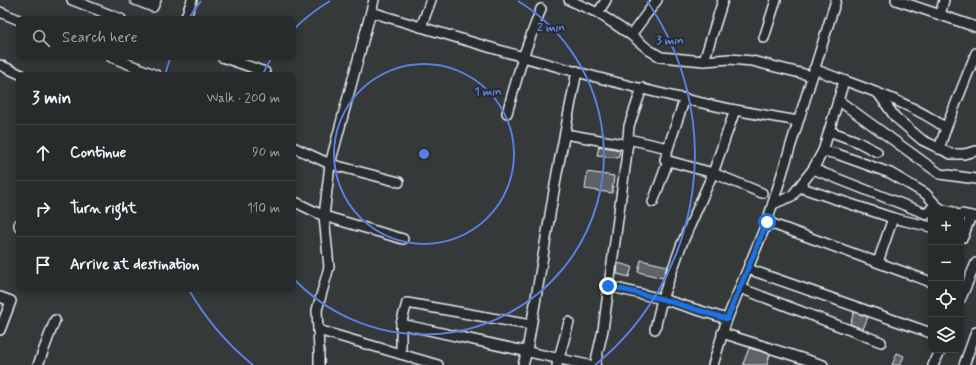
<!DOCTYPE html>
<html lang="en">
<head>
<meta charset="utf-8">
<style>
  :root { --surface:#282b2c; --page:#343738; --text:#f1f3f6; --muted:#a5a7a9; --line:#444748 }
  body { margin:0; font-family:Mynerve,sans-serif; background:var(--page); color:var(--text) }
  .controls { position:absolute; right:12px; bottom:12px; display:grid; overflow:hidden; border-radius:8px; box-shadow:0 2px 10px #0003 }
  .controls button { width:36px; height:36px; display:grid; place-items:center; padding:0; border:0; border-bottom:1px solid var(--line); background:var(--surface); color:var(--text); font:20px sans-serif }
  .stop { position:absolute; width:12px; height:12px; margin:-9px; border:3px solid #1a73e8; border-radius:50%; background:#fff }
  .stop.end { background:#1a73e8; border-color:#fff; box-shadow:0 1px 4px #0008 }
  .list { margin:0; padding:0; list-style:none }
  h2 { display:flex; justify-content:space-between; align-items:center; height:52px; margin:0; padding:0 16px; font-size:17px }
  h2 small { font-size:13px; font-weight:400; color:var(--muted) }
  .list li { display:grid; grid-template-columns:26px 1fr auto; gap:12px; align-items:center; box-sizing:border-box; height:56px; padding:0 16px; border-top:1px solid var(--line) }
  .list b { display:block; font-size:15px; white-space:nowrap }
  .list em { font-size:13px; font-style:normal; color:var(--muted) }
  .icon { flex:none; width:22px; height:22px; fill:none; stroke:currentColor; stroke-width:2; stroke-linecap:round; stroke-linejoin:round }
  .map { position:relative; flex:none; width:976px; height:365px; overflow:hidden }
  .search { position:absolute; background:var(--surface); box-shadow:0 2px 10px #0003; left:16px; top:16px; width:280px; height:44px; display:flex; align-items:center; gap:10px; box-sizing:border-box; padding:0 14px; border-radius:8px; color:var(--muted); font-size:15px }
  .panel { position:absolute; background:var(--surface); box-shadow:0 2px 10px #0003; left:16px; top:72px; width:280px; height:220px; border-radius:8px }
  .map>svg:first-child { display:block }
  .building { fill:#5f6365; stroke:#e8f1f8 }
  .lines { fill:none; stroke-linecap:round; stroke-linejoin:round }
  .minor-casing { stroke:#e8f1f8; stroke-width:12 }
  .minor { stroke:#2a2d2e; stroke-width:9 }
  .route { stroke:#1a73e8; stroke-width:5 }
  .ring { fill:none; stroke:#5a7fe2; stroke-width:2 }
  .centre { fill:#5a7fe2; stroke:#2a2d2e; stroke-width:2 }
  .ring-label { font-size:12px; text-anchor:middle; font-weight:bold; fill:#5a7fe2; stroke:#2a2d2e; stroke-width:4; stroke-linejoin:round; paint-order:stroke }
</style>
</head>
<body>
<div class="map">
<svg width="976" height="365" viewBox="0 0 976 365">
  <rect width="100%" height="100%" fill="#35393a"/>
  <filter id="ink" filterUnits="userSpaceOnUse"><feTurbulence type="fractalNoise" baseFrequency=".025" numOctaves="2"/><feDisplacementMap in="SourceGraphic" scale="8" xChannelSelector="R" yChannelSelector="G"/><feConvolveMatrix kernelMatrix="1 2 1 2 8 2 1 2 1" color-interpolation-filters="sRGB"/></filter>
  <g filter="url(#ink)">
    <g class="building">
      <polygon points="599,146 620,150 618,158 597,155"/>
      <polygon points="587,172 614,176 612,193 585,189"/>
      <polygon points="641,260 667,266 663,278 638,272"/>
      <polygon points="618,263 632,267 629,277 617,274"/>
      <polygon points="854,312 868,317 863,329 850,324"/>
      <polygon points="749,348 770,354 767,365 746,365 743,364"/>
      <polygon points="897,353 904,356 900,365 892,365"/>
    </g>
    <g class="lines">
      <defs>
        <g id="minor">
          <polyline points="72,0 121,19"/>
          <polyline points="135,0 153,7 156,0"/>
          <polyline points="569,0 598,13 631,35 649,50 661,57 704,61 730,59 752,61 812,76"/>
          <polyline points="896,0 976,27"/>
          <polyline points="0,12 19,20"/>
          <path d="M371,12c120,36 241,73 364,98 21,4 42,7 63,11"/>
          <polyline points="598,13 606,0"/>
          <polyline points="940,15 944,0"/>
          <polyline points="185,19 192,0"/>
          <polyline points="421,27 431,0"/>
          <polyline points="631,35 657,0"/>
          <polyline points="764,38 776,0"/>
          <polyline points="111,57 156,75"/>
          <polyline points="222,57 265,72 264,75"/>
          <polyline points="704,61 723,0"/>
          <polyline points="0,65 22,75"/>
          <path d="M814,69c45,18 93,31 132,59l-7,21"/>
          <polyline points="878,93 895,117 922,140 951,154 964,154 976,151"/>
          <polyline points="838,100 940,174 976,179"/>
          <polyline points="507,113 523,57 541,9"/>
          <polyline points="946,128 976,53"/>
          <polyline points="829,131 856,141 877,152"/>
          <polyline points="565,134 628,145"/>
          <polyline points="628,139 668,148 665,160 713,173 762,193"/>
          <polyline points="293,147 330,164 399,182"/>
          <polyline points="668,148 685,98"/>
          <polyline points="823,151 837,154 890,173 926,194 937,206 943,210 953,212"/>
          <polyline points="813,169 927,214 935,204"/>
          <polyline points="799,187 893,218"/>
          <polyline points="293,201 324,216 403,239"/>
          <polyline points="653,202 668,161"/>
          <polyline points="773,204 792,196 813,169 823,151 844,81"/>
          <polyline points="961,214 976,217"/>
          <polyline points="767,222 931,282"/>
          <polyline points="19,226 19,224"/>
          <polyline points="961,237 963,237 971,216"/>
          <polyline points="878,262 893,218 931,227"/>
          <polyline points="748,269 931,333"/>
          <polyline points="608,286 662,299 727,319"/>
          <polyline points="740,288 881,342"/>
          <polyline points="0,297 11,301 0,330"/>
          <polyline points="961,298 976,263"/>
          <polyline points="401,324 407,303 531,325"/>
          <polyline points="655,329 662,299 681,246 713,173 735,110"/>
          <polyline points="318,330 438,365"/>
          <polyline points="722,333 823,365"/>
          <polyline points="401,354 401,324 588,365"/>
          <polyline points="38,365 55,320"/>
          <polyline points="319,365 319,350 317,310 329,267 324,216 330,164 374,0"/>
          <polyline points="523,365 527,351 557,173 577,71"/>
          <polyline points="557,365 569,322"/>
          <polyline points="595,365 603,330 626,160 629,126 642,88"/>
          <polyline points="713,365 727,319 767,222 836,0"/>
          <polyline points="933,365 941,350"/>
          <polyline points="964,365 976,332"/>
        </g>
      </defs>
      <use href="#minor" class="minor-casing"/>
      <use href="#minor" class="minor"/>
    </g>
  </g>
  <g class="lines" filter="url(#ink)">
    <polyline class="route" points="608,286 662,299 727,319 767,222"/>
  </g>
  <g class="ring">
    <circle cx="424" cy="154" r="90"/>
    <path d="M263 74A180 180 0 0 1 272 57M293 30A180 180 0 0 1 330 1M518 1A180 180 0 1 1 293 278"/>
    <path d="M253 365A271 271 0 0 1 189 290M165 75A271 271 0 0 1 170 59M189 18A271 271 0 0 1 201 1M647 1A271 271 0 0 1 595 365"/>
  </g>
  <circle cx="424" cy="154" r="6" class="centre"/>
  <g class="ring-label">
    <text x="551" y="31">2 min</text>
    <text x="670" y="44">3 min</text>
    <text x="488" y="95">1 min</text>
  </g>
</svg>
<div class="controls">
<button>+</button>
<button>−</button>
<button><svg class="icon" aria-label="locate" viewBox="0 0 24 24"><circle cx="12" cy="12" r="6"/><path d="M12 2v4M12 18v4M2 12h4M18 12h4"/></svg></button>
<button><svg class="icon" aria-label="layers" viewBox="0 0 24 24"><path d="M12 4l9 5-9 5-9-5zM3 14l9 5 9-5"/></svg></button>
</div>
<div class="stop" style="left:767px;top:222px"></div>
<div class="stop end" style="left:608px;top:286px"></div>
<div class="search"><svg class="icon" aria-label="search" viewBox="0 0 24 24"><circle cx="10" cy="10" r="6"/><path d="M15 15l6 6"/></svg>Search here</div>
<section class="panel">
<h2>3 min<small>Walk · 200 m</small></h2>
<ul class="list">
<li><svg class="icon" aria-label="ahead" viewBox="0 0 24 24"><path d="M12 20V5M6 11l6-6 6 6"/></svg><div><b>Continue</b></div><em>90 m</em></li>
<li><svg class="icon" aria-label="right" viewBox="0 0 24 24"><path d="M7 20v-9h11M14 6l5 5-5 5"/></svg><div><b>Turn right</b></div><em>110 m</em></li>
<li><svg class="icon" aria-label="arrive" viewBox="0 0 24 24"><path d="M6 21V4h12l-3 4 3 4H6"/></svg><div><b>Arrive at destination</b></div></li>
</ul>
</section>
</div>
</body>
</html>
